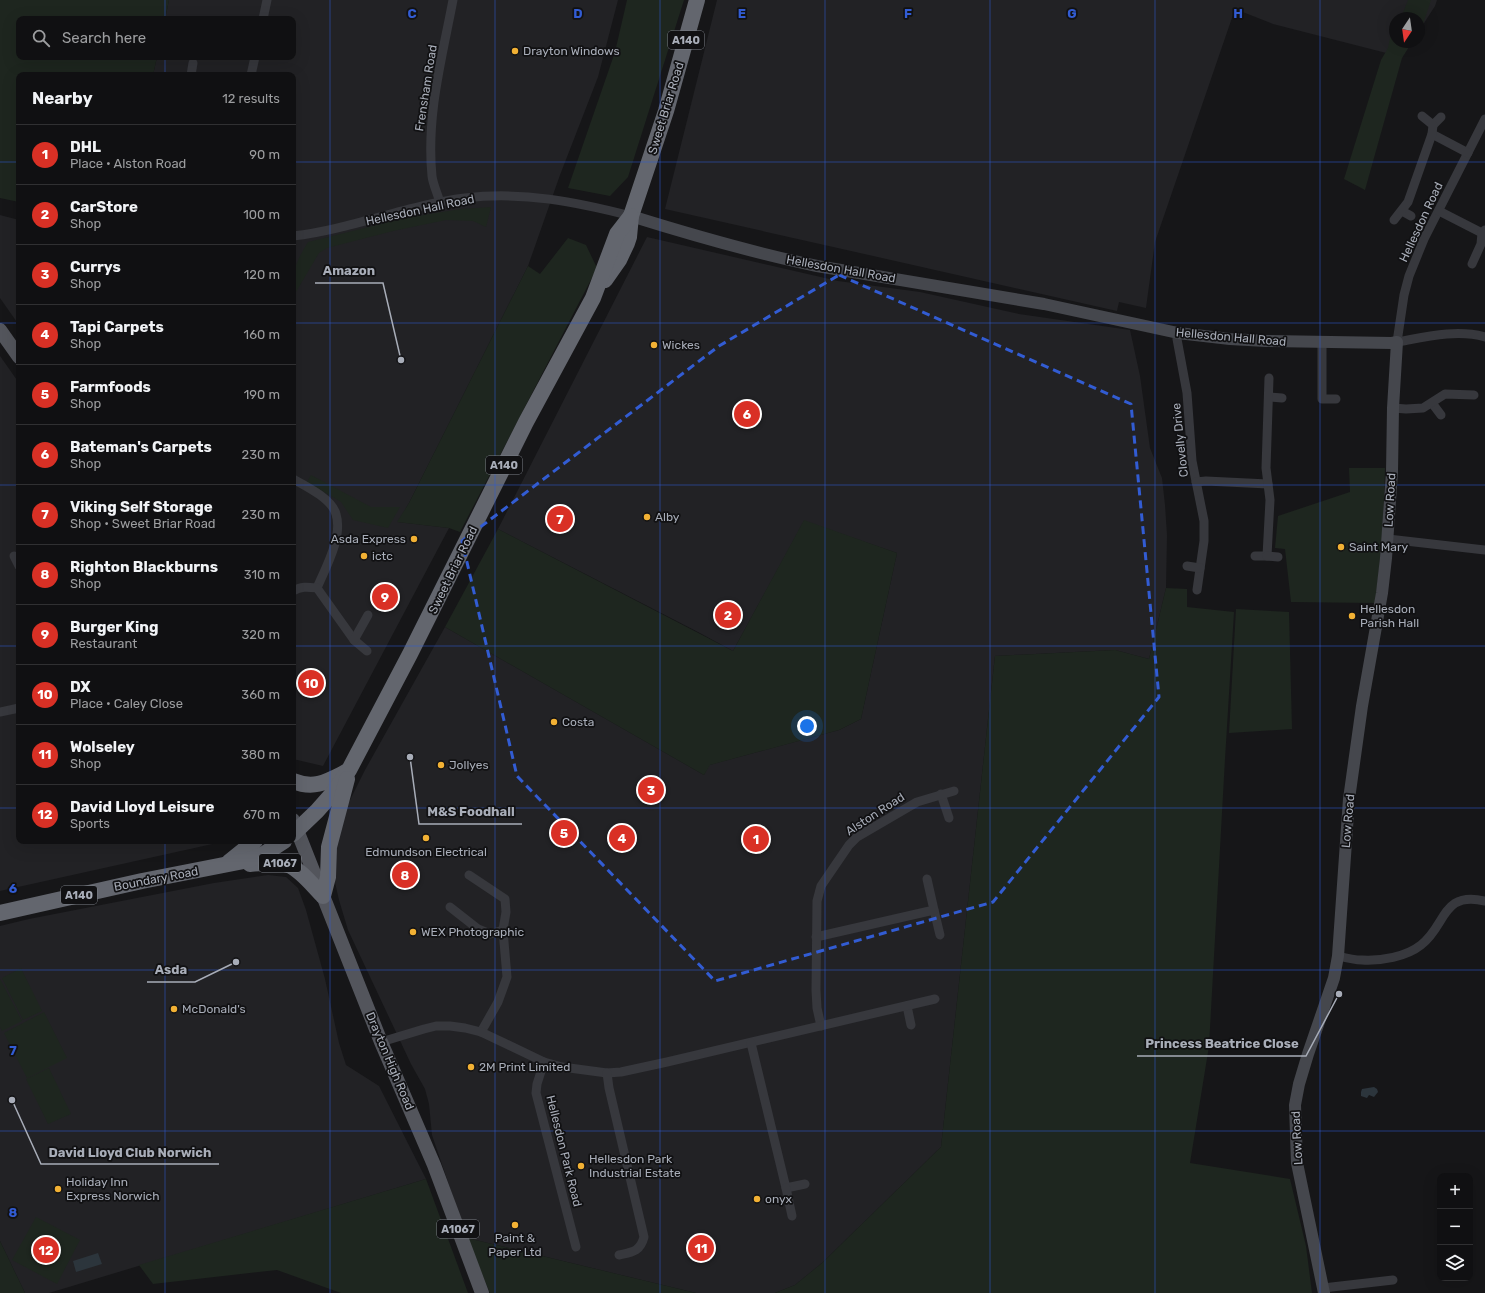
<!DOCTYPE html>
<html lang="en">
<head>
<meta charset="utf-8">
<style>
  :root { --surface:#101012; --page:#19191b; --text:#f1f3f6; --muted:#9c9d9f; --line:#303032; --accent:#d93025 }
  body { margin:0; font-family:Rubik,sans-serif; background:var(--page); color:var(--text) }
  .controls { position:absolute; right:12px; bottom:12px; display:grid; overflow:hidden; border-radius:8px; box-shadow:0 4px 16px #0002 }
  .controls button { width:36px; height:36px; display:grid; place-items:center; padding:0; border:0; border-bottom:1px solid var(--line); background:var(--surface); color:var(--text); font:20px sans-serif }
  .compass { position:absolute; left:1389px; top:12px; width:36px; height:36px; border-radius:50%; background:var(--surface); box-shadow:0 4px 16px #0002; rotate:193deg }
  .you { position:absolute; left:807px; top:726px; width:14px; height:14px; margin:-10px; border:3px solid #fff; border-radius:50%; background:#1a73e8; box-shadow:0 0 0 6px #1a73e833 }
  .badge { display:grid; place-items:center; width:26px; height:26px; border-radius:50%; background:var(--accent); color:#fff; font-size:13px; font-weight:700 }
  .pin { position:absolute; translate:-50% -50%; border:2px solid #fff; box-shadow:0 1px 4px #0006 }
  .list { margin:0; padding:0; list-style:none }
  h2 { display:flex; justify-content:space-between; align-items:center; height:52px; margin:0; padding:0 16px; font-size:17px }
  h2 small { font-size:13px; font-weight:400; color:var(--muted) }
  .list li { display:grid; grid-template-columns:26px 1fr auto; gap:12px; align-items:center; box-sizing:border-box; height:60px; padding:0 16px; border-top:1px solid var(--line) }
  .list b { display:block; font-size:15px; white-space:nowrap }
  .list p { margin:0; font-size:13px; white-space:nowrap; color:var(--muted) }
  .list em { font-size:13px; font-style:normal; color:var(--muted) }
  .icon { flex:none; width:22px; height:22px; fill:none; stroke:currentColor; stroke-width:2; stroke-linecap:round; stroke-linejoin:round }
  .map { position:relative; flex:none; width:1485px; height:1293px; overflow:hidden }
  .search { position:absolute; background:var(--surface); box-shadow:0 4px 16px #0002; left:16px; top:16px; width:280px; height:44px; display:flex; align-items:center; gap:10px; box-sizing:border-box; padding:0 14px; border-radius:8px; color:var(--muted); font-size:15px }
  .panel { position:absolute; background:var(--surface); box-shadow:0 4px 16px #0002; left:16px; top:72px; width:280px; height:772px; border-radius:8px }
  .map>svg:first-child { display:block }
  .built { fill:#222225 }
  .green { fill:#1e261f }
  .water { fill:#2c353c }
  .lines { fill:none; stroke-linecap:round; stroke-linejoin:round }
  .street { stroke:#37383d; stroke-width:9 }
  .secondary { stroke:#45474d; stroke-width:12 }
  .primary { stroke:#53555c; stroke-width:14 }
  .highway { stroke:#63666e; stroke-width:16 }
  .marked { fill:none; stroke:#325cd3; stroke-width:3; stroke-dasharray:8 5; stroke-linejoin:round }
  .grid { fill:none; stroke:#325cd3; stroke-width:1; stroke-opacity:0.55 }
  .poi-dot { fill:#f2b134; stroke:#111113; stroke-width:1.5 }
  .labels { text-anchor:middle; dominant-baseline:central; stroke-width:3.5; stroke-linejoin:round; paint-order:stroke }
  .shield { fill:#111113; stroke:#7b7e86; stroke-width:1 }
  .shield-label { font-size:11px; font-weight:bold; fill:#a8adb8 }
  .poi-label { font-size:12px; fill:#a8adb8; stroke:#111113; text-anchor:start }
  .street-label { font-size:12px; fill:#a8adb8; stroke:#111113 }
  .grid-label { font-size:13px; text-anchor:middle; font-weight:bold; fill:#325cd3; stroke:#111113; stroke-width:3.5; stroke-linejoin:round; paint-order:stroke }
  .leader { fill:none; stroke:#a8adb8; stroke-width:1.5 }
  .callout-dot { fill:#a8adb8; stroke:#111113; stroke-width:1.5 }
  .callout-label { font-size:13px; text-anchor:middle; font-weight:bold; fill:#a8adb8; stroke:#111113; stroke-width:3.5; stroke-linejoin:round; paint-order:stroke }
</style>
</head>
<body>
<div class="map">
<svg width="1485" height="1293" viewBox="0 0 1485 1293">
  <rect width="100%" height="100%" fill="#161618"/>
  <g class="built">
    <polygon points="169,0 618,0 598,77 560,175 528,266 409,503 398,522 449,528 323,766 293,759 293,75 153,75 157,57 293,57 293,19 165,19"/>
    <polygon points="717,0 1437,0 1435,6 1419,31 1419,18 1395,18 1395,42 1412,42 1402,57 1273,24 1235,9 1155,242 1146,308 1119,302 1117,311 665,209"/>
    <polygon points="0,215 19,220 19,325 0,298"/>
    <polygon points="647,237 838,281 920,292 1019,314 1130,330 1140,376 1150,448 1162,478 1165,505 1167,535 1166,588 1149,659 1115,650 995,656 941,1147 822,1263 795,1285 775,1293 696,1293 467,1238 432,1135 429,1104 425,1089 411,1064 348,930 339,900 334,878 333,855 345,810 365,770 445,627 704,775 709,765 839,730 861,719 897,553 804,521 733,651 698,632 498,529"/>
    <polygon points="0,356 19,383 19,841 226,841 0,891"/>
    <polygon points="268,875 286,877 298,888 306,910 325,979 339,1043 346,1065 379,1086 426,1179 49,1293 25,1293 0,1241 0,926 29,919 214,883"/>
  </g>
  <g class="green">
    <polygon points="0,0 169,0 165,19 19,19 19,57 157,57 153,75 19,75 19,202 0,198"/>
    <polygon points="627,0 684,0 628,177 610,196 568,188 615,52"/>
    <polygon points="1408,0 1431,0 1423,24 1419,31 1419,18 1401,18"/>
    <polygon points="1395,29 1395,42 1412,42 1402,58 1365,190 1344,179 1381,60 1388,48 1390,38"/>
    <path d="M491,207l-5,20 -13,-6 -27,-1 -53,11 -66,17 -8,5 -26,44c0,-27 1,-32 15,-55l97,-24 56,-9z"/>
    <polygon points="568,238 586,245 597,268 460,532 449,528 397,522 409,503 528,266 540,274"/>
    <path d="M1349,468h36c-1,45 -4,90 -10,135l-84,-1 -6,-53 -10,-1 3,-32 72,-24z"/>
    <polygon points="311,475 371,507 400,507 388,528 353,520 341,502 307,482"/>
    <polygon points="804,520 897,553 861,719 839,730 710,765 704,775 445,627 498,529 733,651"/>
    <polygon points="1166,588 1187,589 1187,607 1234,612 1225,759 1209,1046 1190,1163 1290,1179 1306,1246 1312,1293 775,1293 795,1285 822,1263 941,1147 995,656 1115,650 1149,659"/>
    <polygon points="1236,609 1289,612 1292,729 1229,733"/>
    <polygon points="21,968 42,1011 23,1020 2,978"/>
    <polygon points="0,979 22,1021 2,1031 0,1027"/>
    <polygon points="44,1012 67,1058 27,1078 4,1033"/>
    <polygon points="49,1068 71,1114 48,1124 26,1079"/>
    <polygon points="426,1179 468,1293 341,1293 277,1270 153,1284 139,1265"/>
    <polygon points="36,1217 80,1240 57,1284 12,1260"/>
    <polygon points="467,1238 696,1293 490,1293"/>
    <polygon points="0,1241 25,1293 0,1293"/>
  </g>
  <g class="water">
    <polygon points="1374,1087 1377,1089 1378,1092 1374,1097 1369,1095 1367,1098 1361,1096 1361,1092 1362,1089"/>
    <polygon points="98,1253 102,1264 76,1272 73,1261"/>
  </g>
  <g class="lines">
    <g class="street">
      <polyline points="263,19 267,0"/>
      <polyline points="191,75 193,63"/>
      <polyline points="251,75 255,57"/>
      <path d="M1485,119l-61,120 -15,37 -5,19 -7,47c28,-5 60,-13 88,-5"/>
      <polyline points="1433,125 1441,117"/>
      <polyline points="1432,134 1468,153"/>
      <path d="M440,203c-2,-9 -7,-18 -8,-27 -6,-60 10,-118 21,-176"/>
      <polyline points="1402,211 1411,216"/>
      <polyline points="1439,211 1482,233 1485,230"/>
      <polyline points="1394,220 1408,202 1432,134 1433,125 1422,116"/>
      <path d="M293,236c59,-7 114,-31 172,-38 57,-7 112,4 166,18"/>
      <polyline points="1472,264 1481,244 1482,233"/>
      <polyline points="1178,333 1177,339 1187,393 1192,461 1204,521 1204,541 1197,590"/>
      <polyline points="1322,343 1322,399 1336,399"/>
      <polyline points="1269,397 1282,398"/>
      <polyline points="1432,403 1441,415"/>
      <polyline points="1393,408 1406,409 1423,408 1445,394 1474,395"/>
      <path d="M293,479c13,7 39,20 43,35 7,23 -10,53 -19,74"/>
      <polyline points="1196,482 1206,481 1268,484"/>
      <polyline points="1388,539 1485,550"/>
      <polyline points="14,556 19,566"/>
      <polyline points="1255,556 1267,556 1270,500 1266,468 1269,378"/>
      <polyline points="1267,556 1278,557"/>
      <polyline points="1187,566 1200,568"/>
      <path d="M293,591c8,-5 15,-4 24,-3l37,52 13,11"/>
      <polyline points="354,640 368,615"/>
      <polyline points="0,712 19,708"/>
      <polyline points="941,794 949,818"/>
      <polyline points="469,875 505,899 506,912 503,930 507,977 498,1002 481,1032"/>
      <polyline points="450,907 478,929 490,934 503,930"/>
      <polyline points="934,910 940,935"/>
      <polyline points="816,937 934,910 927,879"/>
      <path d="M1338,956c8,2 16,4 24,4 19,1 44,-3 59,-15 26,-20 20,-54 64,-44"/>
      <polyline points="907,1006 911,1025"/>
      <polyline points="821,1026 817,1008 816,990 817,901 821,886 849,845 857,837 917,802 954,791"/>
      <polyline points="381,1042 424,1029 436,1026 450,1026 465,1028 481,1032 544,1062 562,1067 607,1073 621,1072 667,1062 935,999"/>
      <polyline points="751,1043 786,1188 805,1184"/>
      <polyline points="544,1062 537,1084 536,1093 576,1247"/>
      <path d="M607,1073l2,15 35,149c-4,15 -12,15 -25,18"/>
      <polyline points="786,1188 792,1216"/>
      <polyline points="1323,1288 1393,1280"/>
    </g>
    <path class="secondary" d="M631,216c61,19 123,37 186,50l227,38 134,29 52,6 36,2 126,2 5,-1 -4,66 -1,64 -6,86 -4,35 -20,113 -13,93 -11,157 -4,22 -26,76 -9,30 -4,21 2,58 27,130"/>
    <g class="primary">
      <polyline points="0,330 19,357"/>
      <polyline points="293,820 381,1042 434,1165 482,1293"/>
    </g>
    <g class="highway">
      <polyline points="605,280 619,260 627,243 629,237 631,216 666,111 697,0"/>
      <path d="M293,781c22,9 35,0 55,-10"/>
      <polyline points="293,834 317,811 332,794 349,770 410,654 526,422 593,298 617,234 631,216"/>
      <polyline points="229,862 255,841"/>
      <path d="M250,864c12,-1 27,-3 38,1 12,4 26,22 35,31l5,-19 1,-30 18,-68"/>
      <polyline points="0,913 142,881 249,860 264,854 284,841"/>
    </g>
  </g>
  <path class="marked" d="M839,275l292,129 28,293 -166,205 -278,79 -198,-205 -55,-235 257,-195z"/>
  <path class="grid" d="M165,0v19M330,0v1293M495,0v1293M660,0v1293M825,0v1293M990,0v1293M1155,0v1293M1320,0v1293M165,57v18M0,162h19M293,162h1192M0,323h19M293,323h1192M0,485h19M293,485h1192M0,646h19M293,646h1192M0,808h19M293,808h1192M165,841v452M0,970h1485M0,1131h1485"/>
  <g class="poi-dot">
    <circle cx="515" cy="51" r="4"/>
    <circle cx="654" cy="345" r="4"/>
    <circle cx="647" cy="517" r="4"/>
    <circle cx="414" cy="539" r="4"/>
    <circle cx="1341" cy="547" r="4"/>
    <circle cx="364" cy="556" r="4"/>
    <circle cx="1352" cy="616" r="4"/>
    <circle cx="554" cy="722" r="4"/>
    <circle cx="441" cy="765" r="4"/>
    <circle cx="426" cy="838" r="4"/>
    <circle cx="413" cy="932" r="4"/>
    <circle cx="174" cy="1009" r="4"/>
    <circle cx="471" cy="1067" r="4"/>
    <circle cx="581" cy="1166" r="4"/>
    <circle cx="58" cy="1189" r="4"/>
    <circle cx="757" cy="1199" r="4"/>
    <circle cx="515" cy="1225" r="4"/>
  </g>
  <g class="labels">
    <g class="shield">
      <rect x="668" y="31" width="36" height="18" rx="3"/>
      <rect x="486" y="456" width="36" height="18" rx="3"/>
      <rect x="259" y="854" width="42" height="18" rx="3"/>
      <rect x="61" y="886" width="36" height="18" rx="3"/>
      <rect x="437" y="1220" width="42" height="18" rx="3"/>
    </g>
    <g class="shield-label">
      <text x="686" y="40">A140</text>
      <text x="504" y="465">A140</text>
      <text x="280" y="863">A1067</text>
      <text x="79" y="895">A140</text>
      <text x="458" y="1229">A1067</text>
    </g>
    <g class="poi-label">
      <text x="523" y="51">Drayton Windows</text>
      <text x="662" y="345">Wickes</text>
      <text x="655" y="517">Alby</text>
      <text x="406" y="539" text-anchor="end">Asda Express</text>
      <text x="1349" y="547">Saint Mary</text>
      <text x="372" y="556">ictc</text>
      <text x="1360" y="609">Hellesdon<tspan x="1360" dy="14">Parish Hall</tspan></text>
      <text x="562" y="722">Costa</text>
      <text x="449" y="765">Jollyes</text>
      <text x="426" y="852" text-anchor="middle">Edmundson Electrical</text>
      <text x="421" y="932">WEX Photographic</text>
      <text x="182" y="1009">McDonald's</text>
      <text x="479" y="1067">2M Print Limited</text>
      <text x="589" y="1159">Hellesdon Park<tspan x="589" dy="14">Industrial Estate</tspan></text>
      <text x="66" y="1182">Holiday Inn<tspan x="66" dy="14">Express Norwich</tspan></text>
      <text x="765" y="1199">onyx</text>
      <text x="515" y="1238" text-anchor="middle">Paint &amp;<tspan x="515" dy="14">Paper Ltd</tspan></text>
    </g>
    <g class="street-label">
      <text transform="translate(426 88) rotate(-81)">Frensham Road</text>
      <text transform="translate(666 108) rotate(-73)">Sweet Briar Road</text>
      <text transform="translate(420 210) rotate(-12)">Hellesdon Hall Road</text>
      <text transform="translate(1421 222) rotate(-65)">Hellesdon Road</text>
      <text transform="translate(841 269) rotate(10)">Hellesdon Hall Road</text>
      <text transform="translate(1231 337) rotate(5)">Hellesdon Hall Road</text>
      <text transform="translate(1180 440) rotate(-96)">Clovelly Drive</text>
      <text transform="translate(1390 500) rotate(-87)">Low Road</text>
      <text transform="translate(453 570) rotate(-64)">Sweet Briar Road</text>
      <text transform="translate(875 814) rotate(-33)">Alston Road</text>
      <text transform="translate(1348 821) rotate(-85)">Low Road</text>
      <text transform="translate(156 879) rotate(-11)">Boundary Road</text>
      <text transform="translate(390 1061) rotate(67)">Drayton High Road</text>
      <text transform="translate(1297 1138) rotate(-93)">Low Road</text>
      <text transform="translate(564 1151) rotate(76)">Hellesdon Park Road</text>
    </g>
  </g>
  <g class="grid-label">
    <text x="412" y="18">C</text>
    <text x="578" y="18">D</text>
    <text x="742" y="18">E</text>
    <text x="908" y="18">F</text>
    <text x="1072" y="18">G</text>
    <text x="1238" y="18">H</text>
    <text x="13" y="893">6</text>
    <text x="13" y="1055">7</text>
    <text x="13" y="1217">8</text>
  </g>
  <path class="leader" d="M401 360L383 283H315M410 757L419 824H522M236 962L195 982H147M1339 994L1306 1056H1137M12 1100L41 1164H219"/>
  <g class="callout-dot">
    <circle cx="401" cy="360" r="4"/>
    <circle cx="410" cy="757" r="4"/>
    <circle cx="236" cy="962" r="4"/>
    <circle cx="1339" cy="994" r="4"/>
    <circle cx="12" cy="1100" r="4"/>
  </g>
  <g class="callout-label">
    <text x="349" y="275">Amazon</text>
    <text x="471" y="816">M&amp;S Foodhall</text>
    <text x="171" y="974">Asda</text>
    <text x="1222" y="1048">Princess Beatrice Close</text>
    <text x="130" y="1157">David Lloyd Club Norwich</text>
  </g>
</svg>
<div class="controls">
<button>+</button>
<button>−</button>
<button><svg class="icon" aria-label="layers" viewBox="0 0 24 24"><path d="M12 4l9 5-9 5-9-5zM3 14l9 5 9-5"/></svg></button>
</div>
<svg class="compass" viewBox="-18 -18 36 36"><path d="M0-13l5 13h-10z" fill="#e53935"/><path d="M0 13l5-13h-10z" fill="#9c9d9f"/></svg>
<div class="you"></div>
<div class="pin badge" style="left:756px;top:839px">1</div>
<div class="pin badge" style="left:728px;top:615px">2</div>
<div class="pin badge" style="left:651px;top:790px">3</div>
<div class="pin badge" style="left:622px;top:838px">4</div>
<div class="pin badge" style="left:564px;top:833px">5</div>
<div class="pin badge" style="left:747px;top:414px">6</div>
<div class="pin badge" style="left:560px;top:519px">7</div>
<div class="pin badge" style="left:405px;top:875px">8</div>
<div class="pin badge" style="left:385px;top:597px">9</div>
<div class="pin badge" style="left:311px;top:683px">10</div>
<div class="pin badge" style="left:701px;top:1248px">11</div>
<div class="pin badge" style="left:46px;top:1250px">12</div>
<div class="search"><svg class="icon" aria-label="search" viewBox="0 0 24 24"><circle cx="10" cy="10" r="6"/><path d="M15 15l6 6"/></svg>Search here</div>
<section class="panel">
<h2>Nearby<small>12 results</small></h2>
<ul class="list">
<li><span class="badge">1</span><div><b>DHL</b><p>Place · Alston Road</p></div><em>90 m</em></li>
<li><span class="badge">2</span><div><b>CarStore</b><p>Shop</p></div><em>100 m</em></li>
<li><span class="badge">3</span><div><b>Currys</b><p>Shop</p></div><em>120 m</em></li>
<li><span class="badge">4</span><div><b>Tapi Carpets</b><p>Shop</p></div><em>160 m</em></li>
<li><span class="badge">5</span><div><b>Farmfoods</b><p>Shop</p></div><em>190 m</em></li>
<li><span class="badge">6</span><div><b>Bateman's Carpets</b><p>Shop</p></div><em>230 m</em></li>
<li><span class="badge">7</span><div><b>Viking Self Storage</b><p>Shop · Sweet Briar Road</p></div><em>230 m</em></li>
<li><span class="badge">8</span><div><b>Righton Blackburns</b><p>Shop</p></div><em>310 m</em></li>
<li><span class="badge">9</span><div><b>Burger King</b><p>Restaurant</p></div><em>320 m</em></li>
<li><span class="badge">10</span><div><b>DX</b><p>Place · Caley Close</p></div><em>360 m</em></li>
<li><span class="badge">11</span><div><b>Wolseley</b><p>Shop</p></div><em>380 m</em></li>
<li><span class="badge">12</span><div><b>David Lloyd Leisure</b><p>Sports</p></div><em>670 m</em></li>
</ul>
</section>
</div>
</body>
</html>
